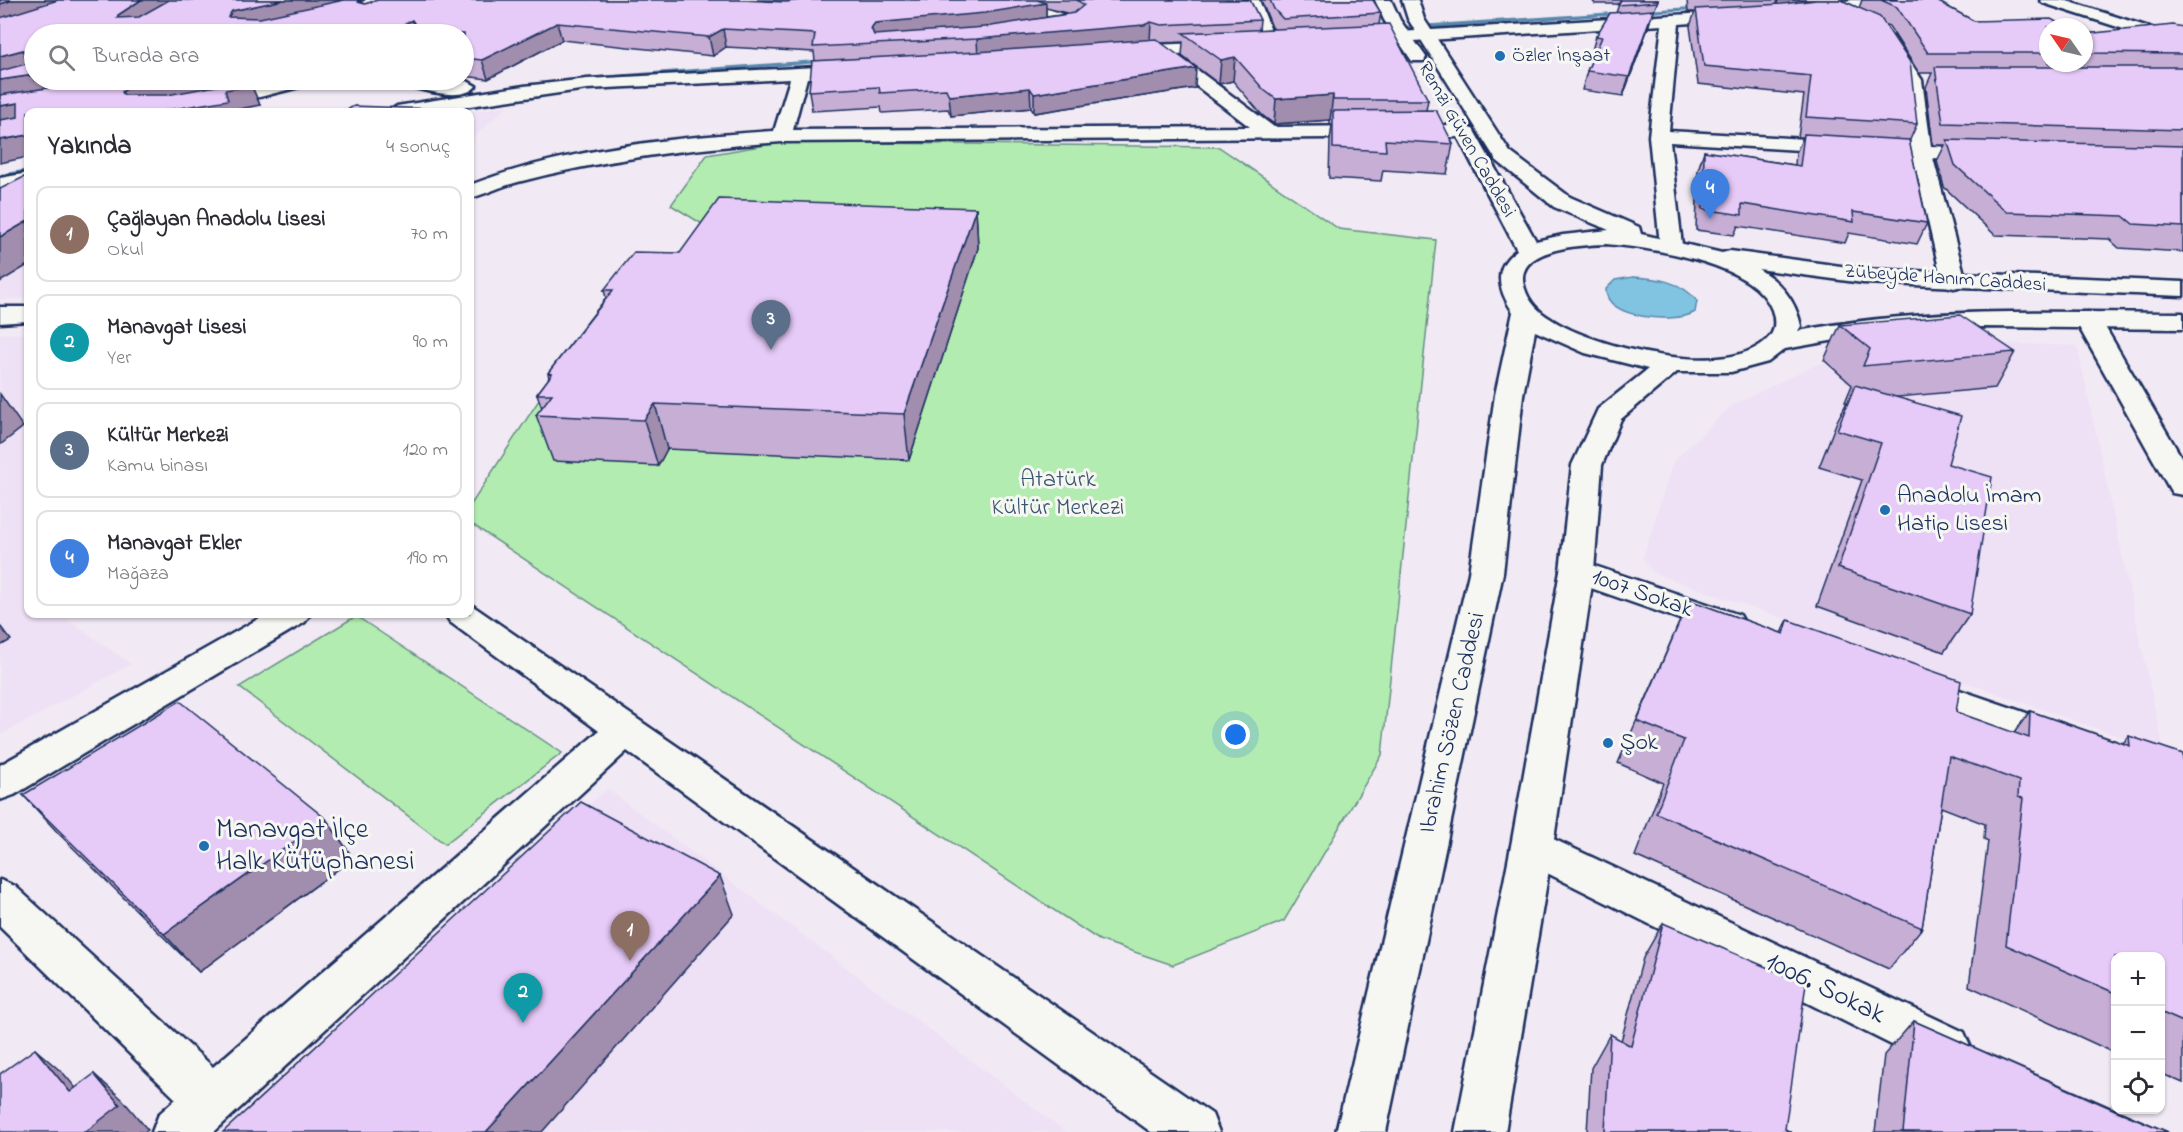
<!DOCTYPE html>
<html lang="tr">
<head>
<meta charset="utf-8">
<style>
  :root { --surface:#fff; --page:#f7f7f7; --text:#2b2b33; --muted:#7c7c81; --line:#e1e1e2; --accent:#ea580c }
  body { margin:0; font-family:"Indie Flower",sans-serif; background:var(--page); color:var(--text) }
  .controls { position:absolute; right:18px; bottom:18px; display:grid; overflow:hidden; border-radius:12px; box-shadow:0 2px 4px #0004 }
  .controls button { width:54px; height:54px; display:grid; place-items:center; padding:0; border:0; border-bottom:2px solid var(--line); background:var(--surface); color:var(--text); font:30px sans-serif }
  .compass { position:absolute; left:2039px; top:18px; width:54px; height:54px; border-radius:50%; background:var(--surface); box-shadow:0 2px 4px #0004; rotate:304deg }
  .you { position:absolute; left:1236px; top:735px; width:21px; height:21px; margin:-15px; border:4px solid #fff; border-radius:50%; background:#1a73e8; box-shadow:0 0 0 9px #1a73e833 }
  .badge { display:grid; place-items:center; width:39px; height:39px; border-radius:50%; background:var(--accent); color:#fff; font-size:20px; font-weight:700 }
  .pin { position:absolute; translate:-50% -50px; filter:drop-shadow(0 2px 3px #0008) }
  .pin::after { content:''; position:absolute; top:32px; width:21px; height:18px; background:inherit; clip-path:polygon(0 0,100% 0,50% 100%) }
  .list { margin:0; padding:0; list-style:none }
  h2 { display:flex; justify-content:space-between; align-items:center; height:78px; margin:0; padding:0 24px; font-size:26px }
  h2 small { font-size:20px; font-weight:400; color:var(--muted) }
  .list li { display:grid; grid-template-columns:39px 1fr auto; gap:18px; align-items:center; box-sizing:border-box; height:96px; margin:0 12px 12px; padding:0 12px; border:2px solid var(--line); border-radius:12px }
  .list b { display:block; font-size:22px; white-space:nowrap }
  .list p { margin:0; font-size:20px; white-space:nowrap; color:var(--muted) }
  .list em { font-size:20px; font-style:normal; color:var(--muted) }
  .icon { flex:none; width:33px; height:33px; fill:none; stroke:currentColor; stroke-width:2; stroke-linecap:round; stroke-linejoin:round }
  .map { position:relative; flex:none; width:2183px; height:1132px; overflow:hidden }
  .search { position:absolute; background:var(--surface); box-shadow:0 2px 4px #0004; left:24px; top:24px; width:450px; height:66px; display:flex; align-items:center; gap:15px; box-sizing:border-box; padding:0 21px; border-radius:33px; color:var(--muted); font-size:22px }
  .panel { position:absolute; background:var(--surface); box-shadow:0 2px 4px #0004; left:24px; top:108px; width:450px; height:510px; border-radius:12px }
  .map>svg:first-child { display:block }
  .built { fill:#eee0f5 }
  .green { fill:#b3ecb0; stroke:#678e87; stroke-width:1.5 }
  .water { fill:#80c4e1; stroke:#5888ad; stroke-width:1.5 }
  .lines { fill:none; stroke-linecap:round; stroke-linejoin:round }
  .stream { fill:#5888ad; fill-rule:evenodd }
  .street-casing { stroke:#1b2f5e; stroke-width:5 }
  .secondary-casing { stroke:#1b2f5e; stroke-width:5 }
  .street { fill:#f6f6f2; fill-rule:evenodd }
  .secondary { fill:#f6f6f2; fill-rule:evenodd }
  .wall { fill:#c6aed5; stroke:#1b2f5e; stroke-width:1.5; fill-rule:evenodd }
  .shaded-wall { fill:#a18dae; stroke:#1b2f5e; stroke-width:1.5 }
  .building { fill:#e6caf8; stroke:#1b2f5e; stroke-width:1.5 }
  .poi-dot { fill:#1f6fb2; stroke:#f6f6f2; stroke-width:2 }
  .labels { text-anchor:middle; dominant-baseline:central; stroke-width:6; stroke-linejoin:round; paint-order:stroke }
  .far-poi-label { font-size:20px; fill:#1b2f5e; stroke:#f6f6f2; text-anchor:start }
  .far-street-label { font-size:20px; fill:#1b2f5e; stroke:#f6f6f2 }
  .park-label { font-size:24px; fill:#39556e; stroke:#f6f6f2 }
  .poi-label { font-size:24px; fill:#1b2f5e; stroke:#f6f6f2; text-anchor:start }
  .street-label { font-size:24px; fill:#1b2f5e; stroke:#f6f6f2 }
  .near-poi-label { font-size:28px; fill:#1b2f5e; stroke:#f6f6f2; text-anchor:start }
  .near-street-label { font-size:28px; fill:#1b2f5e; stroke:#f6f6f2 }
</style>
</head>
<body>
<div class="map">
<svg width="2183" height="1132" viewBox="0 0 2183 1132">
  <rect width="100%" height="100%" fill="#f1e9f4"/>
  <filter id="ink" filterUnits="userSpaceOnUse"><feTurbulence type="fractalNoise" baseFrequency=".0167" numOctaves="2"/><feDisplacementMap in="SourceGraphic" scale="12" xChannelSelector="R" yChannelSelector="G"/><feConvolveMatrix kernelMatrix="1 2 1 2 8 2 1 2 1" color-interpolation-filters="sRGB"/></filter>
  <g filter="url(#ink)">
    <g class="built">
      <polygon points="507,106 470,140 468,112"/>
      <polygon points="28,185 28,298 0,299 0,190"/>
      <polygon points="0,334 28,334 28,614 59,614 131,664 0,735"/>
      <polygon points="1954,342 2077,346 2164,752 1654,573 1643,559 1673,462 1731,406 1815,365"/>
      <polygon points="607,789 1066,1132 239,1132"/>
    </g>
    <g class="green">
      <polygon points="784,142 1219,147 1339,229 1436,240 1382,755 1284,921 1173,965 1099,940 470,523 470,506 595,314 727,239 671,205 707,155"/>
      <polygon points="356,616 562,753 445,844 239,687"/>
    </g>
    <path class="water" d="M1633,277c23,1 49,4 64,24l-2,11c-19,12 -91,7 -89,-23l9,-9z"/>
    <g class="lines">
      <g class="stream">
        <polygon points="1706,6 1708,9 1387,31 1384,29 1387,27"/>
        <polygon points="830,59 832,62 599,80 512,90 508,88 512,86 599,76"/>
        <polygon points="28,169 28,174 0,180 0,174"/>
      </g>
      <defs>
        <g id="street">
          <polygon points="944,0 992,0 1038,5 1102,29 1104,32 1096,37 1035,14 952,5"/>
          <polygon points="1243,0 1259,0 1270,28 1283,43 1281,47 1269,47 1255,29"/>
          <polygon points="1852,0 1896,0 1888,5 1810,15 1802,10 1810,5"/>
          <polygon points="2040,0 2064,0 2183,38 2183,48 2043,3"/>
          <polygon points="1738,11 1746,16 1744,19 1679,24 1669,131 1911,145 1904,80 1880,40 1882,37 1894,37 1922,80 1931,146 1987,149 1994,151 1997,155 1994,159 1987,161 1933,158 1966,281 1962,286 1954,288 1946,286 1942,281 1913,157 1670,142 1682,245 1679,250 1663,250 1660,245 1649,136 1662,25 1367,44 1359,39 1367,34"/>
          <path d="M1229,42l6,1 2,4 -2,4 -59,3 98,73 191,-2 10,6 -10,6 -683,5c-89,6 -177,17 -264,40 -17,4 -32,12 -48,16v-13c95,-36 202,-48 304,-54l16,-52 -203,10 -159,23h-40l9,-6 127,-20 63,-7 267,-14 9,5 -3,4 -53,4 -14,52 457,-3 -94,-72 -32,1 -8,-5 8,-5z"/>
          <path d="M225,80h19l8,7 32,-7h30l-3,4c-51,13 -126,34 -177,28l9,-6 91,-16z"/>
          <path d="M398,80h26l13,4 30,-3 9,5c-13,17 -58,3 -75,-2z"/>
          <polygon points="28,173 28,185 0,190 0,178"/>
          <polygon points="0,307 28,307 28,321 0,323"/>
          <polygon points="2088,312 2097,315 2101,320 2183,460 2183,495 2172,493 2168,486 2075,320 2079,315"/>
          <polygon points="1577,560 1740,615 1745,624 1740,633 1728,636 1565,579 1560,571 1565,563"/>
          <polygon points="470,604 1212,1114 1219,1132 1151,1132 627,751 214,1132 152,1132 159,1114 176,1099 0,927 0,880 15,886 213,1067 599,731 450,622 445,614 470,614"/>
          <polygon points="267,614 310,614 305,622 14,795 0,800 0,765"/>
          <polygon points="1916,675 2076,730 2081,740 2076,750 2062,755 1903,699 1898,689 1903,679"/>
          <polygon points="1532,829 1964,1032 1971,1048 1964,1064 1947,1071 1930,1064 1517,858 1511,846 1517,834"/>
        </g>
        <g id="secondary">
          <polygon points="1375,0 1391,0 1400,20 1426,57 1424,61 1412,61 1384,20"/>
          <path d="M1402,0h16l6,19 86,133 60,45 69,30 2,7 81,19 8,-2 133,18 320,13v14l-320,-13 -105,-14c22,12 38,32 43,57l-3,5c127,-25 256,-19 385,-18v16l-203,-2 -100,7 -50,7 -45,8 -17,13 -37,10h-54l-56,47 -19,46 -8,106 -41,275 -48,286h-50l56,-286 49,-275 12,-106 26,-56 50,-40 -63,-16 -50,-22 -12,64 -20,178 -117,559h-50l133,-559 26,-178 18,-83c-15,-22 -21,-45 4,-62l-61,-117 3,-4h14l63,112 27,-6 46,-5 -55,-23 -58,-47 -88,-141zM1606,244c44,4 149,18 166,66 3,9 4,18 -2,26 -38,47 -177,11 -219,-17 -12,-7 -22,-17 -26,-30 -15,-41 56,-44 81,-45z"/>
        </g>
      </defs>
      <use href="#street" class="street-casing"/>
      <use href="#secondary" class="secondary-casing"/>
      <use href="#street" class="street"/>
      <use href="#secondary" class="secondary"/>
    </g>
    <g class="wall">
      <path d="M0,0h365l-7,2 7,2 13,-4h872l10,20 -1,10 15,-1 -2,-2 -11,-27h112l8,13 -2,11 49,76 -2,10 27,34 -6,30 -64,-4 -2,11 -52,-3 1,-38 2,-15h-2v-5l-56,4 -12,-9 -29,-34 -14,3 -37,-28 1,-14 -22,1 34,45 -161,25 -3,-5 -80,8 -3,-7 -66,4 -1,-6 -69,4 -3,-20 6,-30 -1,-9 -88,-5 -13,9 -151,-16 -74,39 -24,-3v-42h-430v46h191l3,4 20,-3 -2,-1h24l-17,5 -3,-2 10,22 -26,5 1,2h-207zM1046,8l21,5v1l-21,3z"/>
      <polygon points="1592,0 1658,0 1653,14 1652,14 1648,28 1623,96 1582,90 1587,71 1594,55 1591,54 1596,36 1616,13 1619,4 1595,4"/>
      <polygon points="1687,0 1841,0 1859,8 1862,0 1935,0 1974,21 2048,27 2048,63 2084,63 2084,34 2183,27 2183,252 2119,248 2109,239 1995,235 1944,187 1937,161 1945,145 1933,145 1926,87 1932,73 1919,73 1889,26 1884,24 1917,124 1909,142 1927,223 1917,244 1849,233 1845,243 1738,226 1734,235 1696,230 1698,170 1704,151 1795,165 1796,153 1803,137 1798,137 1804,95 1698,84 1690,26 1695,12 1688,12"/>
      <polygon points="976,208 978,248 909,460 667,449 658,466 553,461 536,415 542,408 537,394 549,378 548,373 606,298 604,290 680,253"/>
      <polygon points="1840,325 2015,352 1995,388 1897,397 1948,464 1970,614 1944,652 1817,606 1862,480 1819,467 1837,421 1847,402 1845,402 1852,385 1824,360"/>
      <polygon points="1689,600 1781,633 1788,620 1956,712 2014,733 2030,711 2123,743 2129,736 2183,754 2183,1083 2160,1073 2160,957 2115,957 2115,1053 1969,986 1988,841 1984,839 1985,824 1941,807 1922,928 1889,969 1635,856 1663,783 1618,763"/>
      <polygon points="23,795 326,819 353,858 199,972 59,834"/>
      <polygon points="1663,923 1785,1129 1790,1132 1587,1132 1591,1068 1610,1034 1621,1041 1643,958"/>
      <polygon points="1914,1021 2168,1132 1875,1132 1884,1055"/>
    </g>
    <g class="shaded-wall">
      <polygon points="13,0 77,0 0,25 0,4"/>
      <polygon points="141,0 176,0 126,34 117,18 118,15"/>
      <polygon points="283,0 365,0 239,29 228,17 232,11"/>
      <polygon points="1778,0 1832,0 1776,7"/>
      <polygon points="1046,3 1046,20 877,41 871,28 875,23"/>
      <polygon points="1653,10 1648,28 1623,96 1629,77"/>
      <polygon points="412,20 417,34 385,34"/>
      <polygon points="1151,22 1150,40 978,57 977,39"/>
      <polygon points="557,23 562,40 488,79 482,60"/>
      <polygon points="723,29 726,47 713,56 709,37"/>
      <polygon points="23,50 26,59 32,69 0,78 0,56"/>
      <polygon points="1235,57 1233,81 1219,84 1221,60"/>
      <polygon points="1196,68 1195,88 1034,113 1034,94"/>
      <polygon points="34,75 34,80 141,80 0,101 0,80"/>
      <polygon points="162,80 225,80 230,88 132,112 122,92 133,84"/>
      <polygon points="249,80 260,105 234,110 235,112 156,112 225,90"/>
      <polygon points="250,80 270,80 253,85"/>
      <polygon points="1030,88 1031,108 951,116 949,96"/>
      <polygon points="1333,95 1330,120 1274,124 1276,99"/>
      <polygon points="18,103 28,121 0,128 0,106"/>
      <polygon points="28,135 28,157 0,163 0,140"/>
      <polygon points="976,208 978,248 909,460 904,414"/>
      <polygon points="28,221 28,265 0,282 0,237"/>
      <polygon points="0,394 23,427 0,445"/>
      <polygon points="655,404 667,449 658,466 644,420"/>
      <polygon points="0,626 11,640 0,646"/>
      <polygon points="326,819 353,858 199,972 164,934"/>
      <polygon points="720,876 734,914 542,1132 486,1132"/>
      <polygon points="35,1049 64,1074 100,1117 70,1092"/>
      <polygon points="94,1074 122,1099 148,1130 145,1132 85,1132"/>
    </g>
    <g class="building">
      <polygon points="0,0 13,0 0,4"/>
      <polygon points="58,0 141,0 118,15 117,18 139,17 169,0 283,0 232,11 228,17 260,18 344,0 357,0 358,2 365,4 378,0 740,0 786,2 803,0 1037,0 1046,3 985,13 875,23 871,28 874,35 985,27 1074,13 1084,5 1077,0 1250,0 1260,20 1161,25 1151,22 1144,25 977,39 813,47 815,34 723,29 709,37 557,23 482,60 464,58 464,34 421,34 412,20 385,34 34,34 34,75 0,80 0,71 30,63 31,60 26,59 23,50 0,56 0,18"/>
      <polygon points="1270,0 1373,0 1381,13 1283,19 1274,9"/>
      <polygon points="1621,0 1658,0 1657,2 1618,5"/>
      <polygon points="1816,0 1841,0 1880,17 1910,62 1917,124 1806,117 1811,76 1704,66 1696,9 1782,4"/>
      <polygon points="1881,0 1935,0 1974,21 2051,19 2066,27 2048,27 2048,53 1928,53 1897,7"/>
      <polygon points="1653,10 1629,77 1587,71 1602,37 1596,36 1610,13"/>
      <polygon points="1389,24 1428,100 1333,100 1333,95 1276,99 1264,90 1235,57 1221,60 1183,33"/>
      <polygon points="2173,25 2183,27 2183,54 2084,53 2084,34"/>
      <polygon points="1156,39 1196,68 1034,94 1030,88 949,96 946,89 880,93 879,87 809,91 812,61 977,52"/>
      <polygon points="1935,67 2183,67 2183,130 1943,123"/>
      <polygon points="102,80 162,80 133,84 122,92 124,95 167,95 249,80 251,86 225,90 228,100 156,112 28,112 28,135 0,140 0,120 18,117 18,103 0,106 0,95"/>
      <polygon points="354,106 434,109 428,112 343,112"/>
      <polygon points="1436,110 1453,144 1385,140 1386,151 1333,148 1333,111"/>
      <polygon points="1804,134 1909,140 1927,223 1853,212 1854,222 1742,204 1742,215 1703,209 1704,151 1800,166"/>
      <polygon points="1947,140 2183,146 2183,227 2133,224 2123,216 2007,212 1955,165"/>
      <polygon points="28,175 28,221 0,237 0,189"/>
      <polygon points="719,199 976,208 904,414 655,404 644,420 536,415 552,394 537,394 552,374 548,373 613,290 604,290 634,252 680,253"/>
      <polygon points="1960,315 2015,352 1863,366 1870,349 1840,325"/>
      <polygon points="1855,385 1961,416 1948,464 1992,477 1970,614 1838,568 1881,443 1837,430"/>
      <polygon points="1689,600 1784,634 1788,620 1961,681 1956,712 2029,738 2030,711 2130,746 2129,736 2183,754 2183,1022 2160,1012 2160,957 2115,957 2115,993 2006,945 2023,798 2018,797 2019,781 1949,756 1922,928 1656,813 1684,740 1637,721"/>
      <polygon points="180,701 326,819 164,934 23,795"/>
      <polygon points="581,802 720,876 486,1132 223,1132"/>
      <polygon points="1663,923 1806,984 1785,1129 1790,1132 1605,1132 1610,1034 1631,1046"/>
      <polygon points="1914,1021 2115,1110 2168,1132 1903,1132"/>
      <polygon points="35,1049 70,1092 94,1074 120,1105 85,1132 0,1132 0,1074"/>
    </g>
  </g>
  <g class="poi-dot">
    <circle cx="1500" cy="56" r="6"/>
    <circle cx="1885" cy="510" r="6"/>
    <circle cx="1608" cy="743" r="6"/>
    <circle cx="204" cy="846" r="6"/>
  </g>
  <g class="labels">
    <g class="far-poi-label">
      <text x="1512" y="56">Özler İnşaat</text>
    </g>
    <g class="far-street-label">
      <text transform="translate(1466 140) rotate(60)">Remzi Güven Caddesi</text>
      <text transform="translate(1945 279) rotate(4)">Zübeyde Hanım Caddesi</text>
    </g>
    <g class="park-label">
      <text x="1058" y="480">Atatürk<tspan x="1058" dy="28">Kültür Merkezi</tspan></text>
    </g>
    <g class="poi-label">
      <text x="1897" y="496">Anadolu İmam<tspan x="1897" dy="28">Hatip Lisesi</tspan></text>
      <text x="1620" y="743">Şok</text>
    </g>
    <g class="street-label">
      <text transform="translate(1642 594) rotate(19)">1007 Sokak</text>
      <text transform="translate(1453 723) rotate(-77)">Ibrahim Sözen Caddesi</text>
    </g>
    <g class="near-poi-label">
      <text x="216" y="830">Manavgat İlçe<tspan x="216" dy="32">Halk Kütüphanesi</tspan></text>
    </g>
    <g class="near-street-label">
      <text transform="translate(1825 989) rotate(26)">1006. Sokak</text>
    </g>
  </g>
</svg>
<div class="controls">
<button>+</button>
<button>−</button>
<button><svg class="icon" aria-label="locate" viewBox="0 0 24 24"><circle cx="12" cy="12" r="6"/><path d="M12 2v4M12 18v4M2 12h4M18 12h4"/></svg></button>
</div>
<svg class="compass" viewBox="-18 -18 36 36"><path d="M0-13l5 13h-10z" fill="#e53935"/><path d="M0 13l5-13h-10z" fill="#7c7c81"/></svg>
<div class="you"></div>
<div class="pin badge" style="left:630px;top:961px;background:#8d6e63">1</div>
<div class="pin badge" style="left:523px;top:1023px;background:#0f9aa8">2</div>
<div class="pin badge" style="left:771px;top:350px;background:#5c6f8a">3</div>
<div class="pin badge" style="left:1710px;top:219px;background:#3f7fe0">4</div>
<div class="search"><svg class="icon" aria-label="search" viewBox="0 0 24 24"><circle cx="10" cy="10" r="6"/><path d="M15 15l6 6"/></svg>Burada ara</div>
<section class="panel">
<h2>Yakında<small>4 sonuç</small></h2>
<ul class="list">
<li><span class="badge" style="background:#8d6e63">1</span><div><b>Çağlayan Anadolu Lisesi</b><p>Okul</p></div><em>70 m</em></li>
<li><span class="badge" style="background:#0f9aa8">2</span><div><b>Manavgat Lisesi</b><p>Yer</p></div><em>90 m</em></li>
<li><span class="badge" style="background:#5c6f8a">3</span><div><b>Kültür Merkezi</b><p>Kamu binası</p></div><em>120 m</em></li>
<li><span class="badge" style="background:#3f7fe0">4</span><div><b>Manavgat Ekler</b><p>Mağaza</p></div><em>190 m</em></li>
</ul>
</section>
</div>
</body>
</html>
